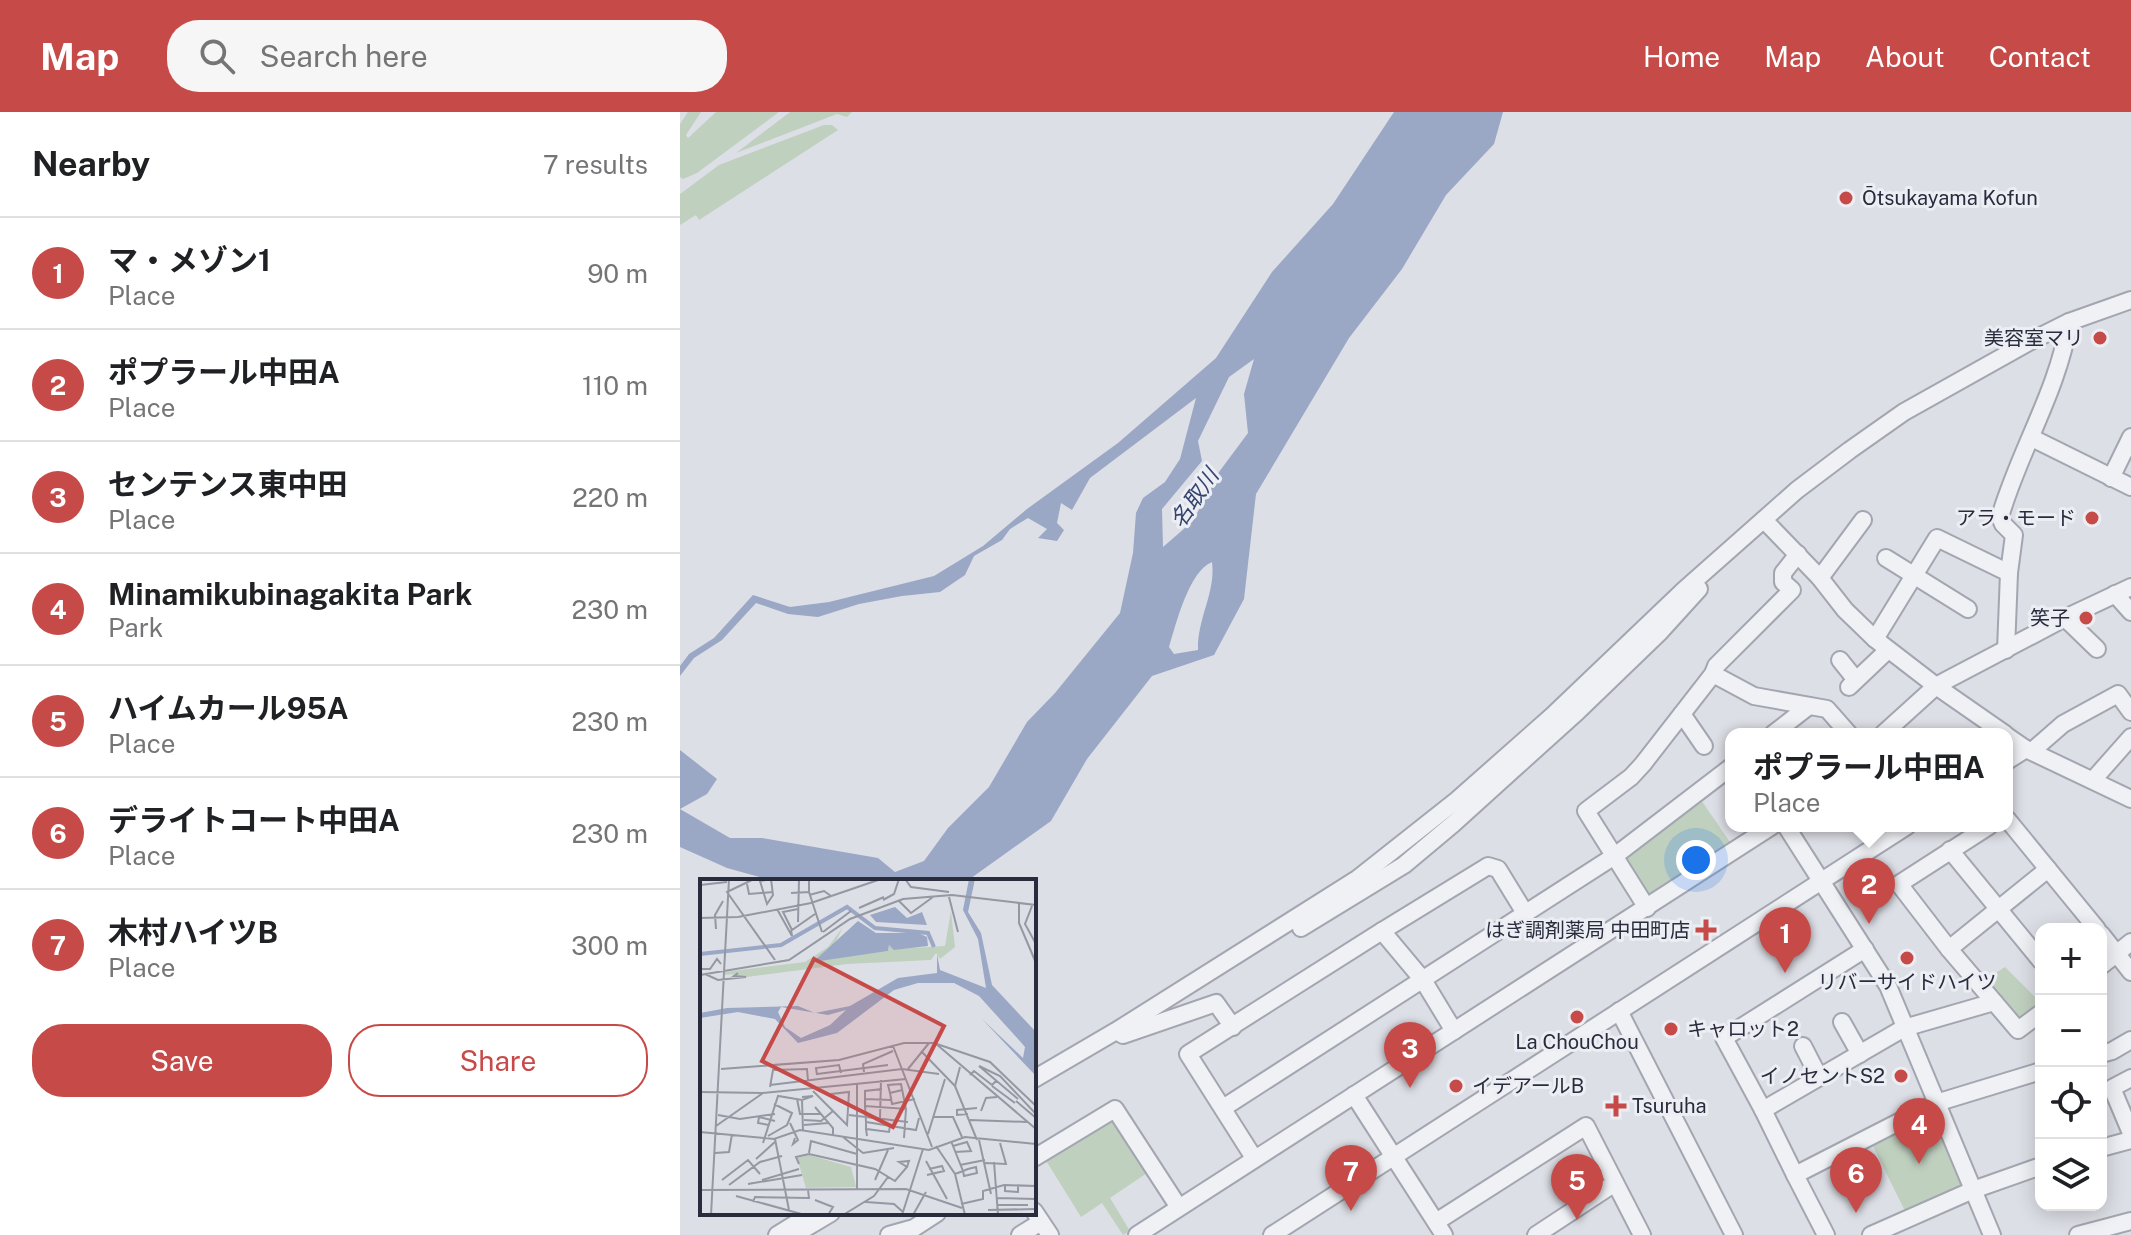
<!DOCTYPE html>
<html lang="en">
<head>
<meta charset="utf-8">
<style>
  :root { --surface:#fff; --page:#f6f6f6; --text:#202124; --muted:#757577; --line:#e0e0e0; --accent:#c64b48 }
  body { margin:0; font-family:"Public Sans","Noto Sans JP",sans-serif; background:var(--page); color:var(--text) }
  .controls { position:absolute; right:24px; bottom:24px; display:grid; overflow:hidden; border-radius:16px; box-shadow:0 4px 20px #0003 }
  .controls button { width:72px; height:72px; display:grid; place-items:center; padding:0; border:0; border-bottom:2px solid var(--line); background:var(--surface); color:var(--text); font:40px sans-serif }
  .you { position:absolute; left:1016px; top:748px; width:28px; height:28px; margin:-20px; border:6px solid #fff; border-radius:50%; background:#1a73e8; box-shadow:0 0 0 12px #1a73e833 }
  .badge { display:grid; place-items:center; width:52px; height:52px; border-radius:50%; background:var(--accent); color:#fff; font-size:26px; font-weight:700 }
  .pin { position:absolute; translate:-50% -66px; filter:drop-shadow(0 2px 4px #0008) }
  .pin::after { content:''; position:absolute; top:42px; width:28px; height:24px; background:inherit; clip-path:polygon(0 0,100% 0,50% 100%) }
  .popup { position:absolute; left:1045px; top:616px; width:288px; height:104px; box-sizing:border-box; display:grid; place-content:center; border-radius:16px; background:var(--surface); filter:drop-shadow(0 2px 6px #0005); font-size:26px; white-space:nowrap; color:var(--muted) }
  .popup b { font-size:30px; color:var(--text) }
  .popup::after { content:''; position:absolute; left:50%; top:100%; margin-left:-16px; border:16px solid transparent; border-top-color:var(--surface) }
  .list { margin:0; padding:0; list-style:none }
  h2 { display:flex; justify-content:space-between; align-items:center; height:104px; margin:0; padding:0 32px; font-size:34px }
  h2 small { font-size:26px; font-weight:400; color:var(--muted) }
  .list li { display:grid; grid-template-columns:52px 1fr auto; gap:24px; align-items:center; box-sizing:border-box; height:112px; padding:0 32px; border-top:2px solid var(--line) }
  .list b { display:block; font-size:30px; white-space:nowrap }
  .list p { margin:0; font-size:26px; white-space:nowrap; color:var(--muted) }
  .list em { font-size:26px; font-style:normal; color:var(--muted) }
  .actions { display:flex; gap:16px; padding:24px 32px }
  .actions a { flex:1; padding:18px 0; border:2px solid var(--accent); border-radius:32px; text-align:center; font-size:28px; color:var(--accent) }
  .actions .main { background:var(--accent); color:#fff }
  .icon { flex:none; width:44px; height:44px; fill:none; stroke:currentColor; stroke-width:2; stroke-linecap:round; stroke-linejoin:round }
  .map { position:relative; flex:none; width:1451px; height:1123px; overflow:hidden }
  header { display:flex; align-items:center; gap:48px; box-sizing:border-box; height:112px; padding:0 40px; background:var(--accent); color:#fff }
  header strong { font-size:38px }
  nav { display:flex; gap:44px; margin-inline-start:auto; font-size:28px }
  .search { width:560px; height:72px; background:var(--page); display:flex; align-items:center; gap:20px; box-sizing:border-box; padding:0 28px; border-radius:32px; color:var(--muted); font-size:30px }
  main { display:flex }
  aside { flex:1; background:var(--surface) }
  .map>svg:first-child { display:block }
  .green { fill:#c0d0bf }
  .water { fill:#9aa7c5; fill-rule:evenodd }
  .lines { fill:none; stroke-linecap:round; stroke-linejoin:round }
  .minor-casing { stroke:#a3a6b0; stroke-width:20 }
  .minor { stroke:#f0f1f5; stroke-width:16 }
  .poi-dot { fill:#c64b48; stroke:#eceef4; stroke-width:3 }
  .labels { text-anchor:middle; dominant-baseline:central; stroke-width:6; stroke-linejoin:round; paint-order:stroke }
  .poi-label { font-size:20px; fill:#282c3c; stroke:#eceef4; text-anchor:end }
  .water-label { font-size:22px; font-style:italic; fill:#34446d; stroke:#eceef4 }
  .inset-river { fill:none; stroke:#9aa7c5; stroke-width:4 }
  .inset-road { fill:none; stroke:#9597a2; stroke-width:2 }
  .view { fill:#c64b48; fill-opacity:0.15; stroke:#c64b48; stroke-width:4 }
  .inset-edge { fill:none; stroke:#282c3c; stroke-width:4 }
</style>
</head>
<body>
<header>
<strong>Map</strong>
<div class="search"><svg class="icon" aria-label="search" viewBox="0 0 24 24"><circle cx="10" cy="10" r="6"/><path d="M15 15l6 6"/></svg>Search here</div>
<nav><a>Home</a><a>Map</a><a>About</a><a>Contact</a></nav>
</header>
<main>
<aside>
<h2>Nearby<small>7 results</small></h2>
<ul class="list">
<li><span class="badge">1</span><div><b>マ・メゾン1</b><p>Place</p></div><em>90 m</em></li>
<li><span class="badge">2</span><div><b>ポプラール中田A</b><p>Place</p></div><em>110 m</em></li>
<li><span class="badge">3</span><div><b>センテンス東中田</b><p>Place</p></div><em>220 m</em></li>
<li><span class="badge">4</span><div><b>Minamikubinagakita Park</b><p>Park</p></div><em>230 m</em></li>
<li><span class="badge">5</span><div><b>ハイムカール95A</b><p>Place</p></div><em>230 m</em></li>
<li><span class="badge">6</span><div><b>デライトコート中田A</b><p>Place</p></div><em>230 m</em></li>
<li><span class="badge">7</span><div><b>木村ハイツB</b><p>Place</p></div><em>300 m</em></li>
</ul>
<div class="actions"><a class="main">Save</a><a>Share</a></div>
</aside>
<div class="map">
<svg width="1451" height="1123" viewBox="0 0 1451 1123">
  <rect width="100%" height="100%" fill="#dddfe6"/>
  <g class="green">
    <polygon points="8,0 21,0 6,23 8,26 36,0 99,0 17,61 3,67 0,65 0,12"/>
    <polygon points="110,0 172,0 167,5 157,2 56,41"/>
    <polygon points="144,13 152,13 158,18 19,108 16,103 0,113 0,82 39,53"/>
    <polygon points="1019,685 1052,733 976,783 966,784 945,751 947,742"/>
    <polygon points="1325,855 1361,891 1348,903 1336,905 1305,868"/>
    <polygon points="1251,999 1286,1074 1226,1101 1191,1030"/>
    <polygon points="429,1007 437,1008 470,1059 430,1086 450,1119 443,1123 422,1091 401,1105 365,1047"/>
  </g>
  <path class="water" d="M714,0h109l-9,32 -48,51 -44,74 -53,69 -93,156 -12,105 -30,56 -62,21 -65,83 -36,62 -84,60h-193l-47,-13 -47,-21v-97l37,29 -10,15 -27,15 50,29h32l116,20 17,14 29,-11 24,-33 41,-41 38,-65 28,-29 65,-80 13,-60 3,-40 7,-15 22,-16 15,-23 16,-61 -106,80 -18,32 -11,-7 -4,20 7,7 -7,11 -19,-3 9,-9 -19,-11 -18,11 -8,11 -28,16 -9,19 -25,17 -38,4 -43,8 -41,13 -30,-3 -32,-11 -34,37 -28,18 -14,18v-10l9,-12 25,-16 39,-43 37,12 39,-5 105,-26 49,-30 44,-37 91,-66 98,-85 56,-86 61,-68zM574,247l-10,35 4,39 -29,39 -26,49 -30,26 -1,-38 40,-48 -4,-20 31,-64zM532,450c4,30 -15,57 -14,88l-24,4 -5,-7c7,-23 20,-76 43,-85z"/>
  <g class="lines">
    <defs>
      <g id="minor">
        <polyline points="1352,326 1451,375"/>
        <polyline points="1431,366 1451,325"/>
        <polyline points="1085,409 1140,466 1165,498 1195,527 1256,574 1325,622"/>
        <polyline points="1206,446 1288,497"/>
        <polyline points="1140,466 1183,408"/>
        <polyline points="1435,482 1451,500"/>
        <polyline points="1385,506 1417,537"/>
        <polyline points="1195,527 1257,426 1329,461"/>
        <path d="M1326,538l3,-77 5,-38 -11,-11 -3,-7c19,-66 58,-126 69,-195"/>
        <polyline points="1160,548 1176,568"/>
        <polyline points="1033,562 1074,584 1147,597 1169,622"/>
        <polyline points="1169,575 1208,538"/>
        <polyline points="1002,602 1024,634"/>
        <polyline points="1093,622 1129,594"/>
        <polyline points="1203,622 1256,574 1267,568 1385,506 1451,475"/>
        <polyline points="1327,624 1346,637 1451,687"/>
        <polyline points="1352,639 1383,612 1438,582 1451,600"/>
        <polyline points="1327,649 1346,637"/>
        <polyline points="1413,668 1451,625"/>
        <polyline points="1327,707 1417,817"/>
        <polyline points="1106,714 1208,874 1312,1123"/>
        <polyline points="1270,738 1361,849"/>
        <polyline points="967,796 906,699 951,665 963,652 1033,562 1036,554 1112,478 1103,470 1103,461 1118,442"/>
        <polyline points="621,816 724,753 773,712 897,600 980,520 1019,477"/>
        <polyline points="702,819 808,754 818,757 845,801"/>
        <polyline points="1421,822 1451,860"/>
        <polyline points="1269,837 1219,772 1309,714"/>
        <polyline points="1421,854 1451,830"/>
        <polyline points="939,899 1054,1123"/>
        <polyline points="1361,901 1338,918 1269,837 1368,757"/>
        <polyline points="1162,910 1180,942"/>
        <polyline points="437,919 443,923 536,891 553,915"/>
        <polyline points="1123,934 1139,965"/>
        <polyline points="1421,942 1432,939 1451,928"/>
        <polyline points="1451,966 1432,976 1451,1021"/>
        <polyline points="354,967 436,919 677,767 777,688 872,604 1004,478 1117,378 1170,338 1224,300 1349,230 1389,210 1451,188"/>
        <polyline points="674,983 764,1123"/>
        <polyline points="543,996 936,743 1051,655"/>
        <polyline points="1083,998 1044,926 1185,837"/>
        <polyline points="1421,1036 1451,1028"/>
        <polyline points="354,1046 435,997 498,1094"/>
        <polyline points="574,1046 508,942 702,819 743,868 774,919"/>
        <polyline points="1115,1063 1083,998 1224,916 1314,890"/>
        <polyline points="354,1099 370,1123"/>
        <polyline points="756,1110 906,1014 962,1123"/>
        <polyline points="97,1123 123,1107"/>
        <polyline points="114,1123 151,1101"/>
        <polyline points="209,1123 234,1116 257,1101"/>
        <polyline points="340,1123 361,1110"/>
        <polyline points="457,1123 1092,714"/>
        <polyline points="592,1123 1227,714"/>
        <polyline points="856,1123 935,1071"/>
        <polyline points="1146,1123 1115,1063 1256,991 1361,959"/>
        <polyline points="1191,1123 1293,1078 1361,1054"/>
        <polyline points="1398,1123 1451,1109"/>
      </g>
    </defs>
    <use href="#minor" class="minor-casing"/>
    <use href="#minor" class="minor"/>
  </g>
  <g class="poi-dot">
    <circle cx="1166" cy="86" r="8"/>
    <circle cx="1420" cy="226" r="8"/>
    <circle cx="1412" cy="406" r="8"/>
    <circle cx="1406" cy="506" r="8"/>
    <path d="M1022 806h8v8h8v8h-8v8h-8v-8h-8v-8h8z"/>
    <circle cx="1227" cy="846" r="8"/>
    <circle cx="897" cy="905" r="8"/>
    <circle cx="991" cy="917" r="8"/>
    <circle cx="1221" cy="964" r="8"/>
    <circle cx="776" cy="974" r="8"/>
    <path d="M932 982h8v8h8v8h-8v8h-8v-8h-8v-8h8z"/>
  </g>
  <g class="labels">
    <g class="poi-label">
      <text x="1182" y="86" text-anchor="start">Ōtsukayama Kofun</text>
      <text x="1404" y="226">美容室マリ</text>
      <text x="1396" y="406">アラ・モード</text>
      <text x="1390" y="506">笑子</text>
      <text x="1010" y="818">はぎ調剤薬局 中田町店</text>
      <text x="1227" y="870" text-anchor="middle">リバーサイドハイツ</text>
      <text x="1007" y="917" text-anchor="start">キャロット2</text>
      <text x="897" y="930" text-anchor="middle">La ChouChou</text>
      <text x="1205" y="964">イノセントS2</text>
      <text x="792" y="974" text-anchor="start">イデアールB</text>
      <text x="952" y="994" text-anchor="start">Tsuruha</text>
    </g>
    <g class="water-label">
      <text transform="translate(514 386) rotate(-55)">名取川</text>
    </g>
  </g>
  <g transform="translate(20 767)">
    <rect width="336" height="336" fill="#dddfe6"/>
    <path d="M251,32l4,36 -15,12 -4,-6 -5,7 -84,4 -123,16 12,-6 -12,1v-3l81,-10 23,-15 15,-20 -9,18 -18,16 72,-10 1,-6 6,4 50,-3zM109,276l42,12 5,20 -50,1 -9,-30z" fill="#c0d0bf"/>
    <path d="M269,0h6l-7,33 13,21 11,52 44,47v44l-54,-57 41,39 2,-11 -7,-8 -39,-43 -25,-13h-36l-24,7 -57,43 -39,10 -23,-24 -37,-7 -38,6v-5l27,-5 71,-2 17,7 35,-7 48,-28 39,-5v-19l3,16 46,18 -8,-49 -15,-29zM81,128l47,8 18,-5 -16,15 -29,13 -16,-11 -7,-15zM195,28l12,11 15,-6 5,13 -51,-3 -6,-7zM158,42l18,12h42l9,4 1,9 -34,4 -5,-5 -1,6 -75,11z" fill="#9aa7c5" fill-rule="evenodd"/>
    <path class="inset-river" d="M0,75l81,-9 66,-38 28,21 53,5 6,14"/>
    <path class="inset-road" d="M54,0l-27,13 48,68M71,0l2,16 -6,9 -7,-23zM205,0l6,8 38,5M47,5l2,10 24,-2M0,6l27,-3M109,13l13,40M91,14l18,-1v-13M109,16l15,-4 7,5M249,18l9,35M183,21l11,-6 5,-15M199,22l12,12 22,-16M319,25v19l17,40M332,27l-7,18 11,20M159,29l25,-11M77,30l15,27 -1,-6M98,30l-15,3 9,18 23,-16M0,39l38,-1 73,-14 70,-24M98,43l1,-43M16,50l-1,-14 8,-14M123,53l28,-21M0,90h10l7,-10 4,5M5,95l13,6 28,-3 -12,-1 4,-3M0,96l89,-15 61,-41 53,-20 49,-4 84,10M235,164l101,86M193,167l39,101M221,172l34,35 5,-19M21,190l118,-9 65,-17h30l56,19 46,44M208,190l21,-26M164,193l-1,-8 30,-13M117,195l71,-9M117,196l-1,-7 23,-3 2,8M270,196l4,-4 18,14 5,-5M157,204v106M70,206l132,-16 37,5M255,207l22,54M292,207l23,17M70,208l3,-17 34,-1 1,12M202,211l-12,3 2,11 23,-5M113,212l34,34 2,-33 -18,2M0,213l63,1 143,-14M97,220l3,15h21M165,220v-8l17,-2M318,220l-39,-33 21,10 36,38M102,221l1,31M316,222l20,17M165,227v-7l26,1M115,228l18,21v7M281,232l5,-13 11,-1M268,235l-11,1v-5l20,-2M18,236l22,4 35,-5M149,236l59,7M233,238h20l9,20M180,239l1,-38M104,241l17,1 12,-10M270,241l57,2M166,243l-1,-16 41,3 -5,-25 -13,1 2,8M90,244l8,17 -5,4 2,-6M69,246l-11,-2 1,-6 16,4M104,246l24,-2M16,247l47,-33M166,250v-7l50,8 3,-12M0,253l74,7 26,-9 129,20 36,-13 71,7M228,255l17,-55M68,257l19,-11 5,-12 -18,-9M167,257l-1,-7 23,3 1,-7M143,258l20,16 31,-5M204,259l2,-29M75,260l14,71M279,261l12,54M251,262l12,30 1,5 13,-3 -1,-6 -8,2 -5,2 -8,3M63,264l15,-47 24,4 11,-4 -11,1M236,267l19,28 10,41M253,267l14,-4 4,9 -16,1M15,274l14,-1 3,-18M109,274l2,-12 46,13M56,280l20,-18M226,282l21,38M294,283l4,53M285,284l21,1 -6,-21M99,285l-3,-7 13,-3 66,15 20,12 12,-14 -8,-5 10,-1 -2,6M260,286l25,-5M227,296l17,-4 -2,-5 -13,3M22,301l26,-20 12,14M62,301l37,-11M175,301l13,-30M48,305l54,-9M29,306l31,-23 22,-6M305,307v5l13,1v-6M0,311l206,-1 56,19M36,317l69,19M297,319l39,1M115,321l18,7 -5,8M53,323l2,-5 54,1 -1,-8M166,323l28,2 9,8M261,325l22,-5v-8l21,-6 32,1M297,326h31M288,331l48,-1M11,336l18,-336M143,336l31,-19 14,-19M202,336l21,-66M213,336l13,-23"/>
    <path class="view" d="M114,80l130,67 -51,101 -131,-66z"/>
    <rect width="336" height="336" class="inset-edge"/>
  </g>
</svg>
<div class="controls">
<button>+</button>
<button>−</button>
<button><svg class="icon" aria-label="locate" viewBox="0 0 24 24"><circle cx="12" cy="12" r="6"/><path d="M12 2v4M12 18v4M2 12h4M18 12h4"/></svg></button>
<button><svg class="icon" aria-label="layers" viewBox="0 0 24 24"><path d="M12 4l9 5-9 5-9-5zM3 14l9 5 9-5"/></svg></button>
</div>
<div class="you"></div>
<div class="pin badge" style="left:1105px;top:861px">1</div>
<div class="pin badge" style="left:1189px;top:812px">2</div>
<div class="popup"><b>ポプラール中田A</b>Place</div>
<div class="pin badge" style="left:730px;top:976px">3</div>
<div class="pin badge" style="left:1239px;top:1052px">4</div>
<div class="pin badge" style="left:897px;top:1108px">5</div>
<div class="pin badge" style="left:1176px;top:1101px">6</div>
<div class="pin badge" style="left:671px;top:1099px">7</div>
</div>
</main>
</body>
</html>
